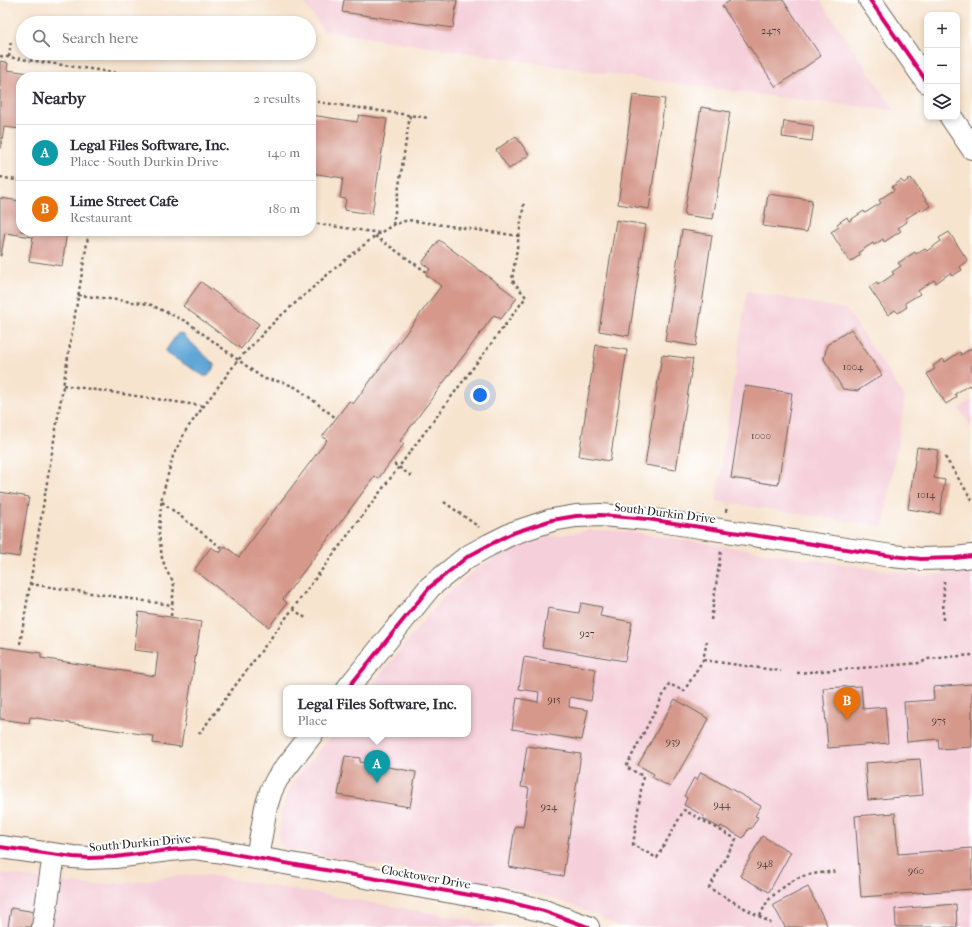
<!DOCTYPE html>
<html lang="en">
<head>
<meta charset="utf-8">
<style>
  :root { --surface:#fff; --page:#f7f7f7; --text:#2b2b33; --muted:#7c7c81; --line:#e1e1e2; --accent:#c8321e }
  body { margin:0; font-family:"IM FELL French Canon",serif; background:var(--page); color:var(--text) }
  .controls { position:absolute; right:12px; top:12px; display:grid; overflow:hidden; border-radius:8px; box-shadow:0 2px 6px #0003 }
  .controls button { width:36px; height:36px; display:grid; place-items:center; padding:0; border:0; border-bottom:1px solid var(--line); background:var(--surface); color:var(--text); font:20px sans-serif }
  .you { position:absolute; left:480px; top:395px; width:14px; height:14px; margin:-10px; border:3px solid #fff; border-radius:50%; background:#1a73e8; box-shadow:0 0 0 6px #1a73e833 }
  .badge { display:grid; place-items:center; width:26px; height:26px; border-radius:50%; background:var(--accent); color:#fff; font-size:13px; font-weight:700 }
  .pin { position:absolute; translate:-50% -33px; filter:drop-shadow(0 1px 2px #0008) }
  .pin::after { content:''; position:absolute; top:21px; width:14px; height:12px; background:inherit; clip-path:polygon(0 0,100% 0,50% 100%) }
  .popup { position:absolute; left:283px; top:685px; width:188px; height:52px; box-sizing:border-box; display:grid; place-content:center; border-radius:8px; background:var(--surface); filter:drop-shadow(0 1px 3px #0005); font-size:13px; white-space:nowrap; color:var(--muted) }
  .popup b { font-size:15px; color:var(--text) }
  .popup::after { content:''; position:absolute; left:50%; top:100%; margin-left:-8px; border:8px solid transparent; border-top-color:var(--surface) }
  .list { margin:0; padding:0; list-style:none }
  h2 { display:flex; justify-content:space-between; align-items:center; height:52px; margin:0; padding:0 16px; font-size:17px }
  h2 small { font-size:13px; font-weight:400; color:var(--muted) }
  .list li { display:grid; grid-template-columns:26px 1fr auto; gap:12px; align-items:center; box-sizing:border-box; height:56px; padding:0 16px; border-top:1px solid var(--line) }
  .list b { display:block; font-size:15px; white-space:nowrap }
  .list p { margin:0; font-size:13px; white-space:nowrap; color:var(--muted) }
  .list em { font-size:13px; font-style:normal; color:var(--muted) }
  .icon { flex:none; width:22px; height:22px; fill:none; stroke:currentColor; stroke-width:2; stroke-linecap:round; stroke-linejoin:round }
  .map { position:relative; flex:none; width:972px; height:927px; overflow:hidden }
  .search { position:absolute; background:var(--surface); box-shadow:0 2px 6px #0003; left:16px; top:16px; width:300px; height:44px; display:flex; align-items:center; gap:10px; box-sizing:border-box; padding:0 14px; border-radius:22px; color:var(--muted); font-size:15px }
  .panel { position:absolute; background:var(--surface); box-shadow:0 2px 6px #0003; left:16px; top:72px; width:300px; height:164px; border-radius:16px }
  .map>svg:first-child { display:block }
  .built { fill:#f5cfda }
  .water { fill:#60a6d6; stroke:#3e6179 }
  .building { fill:#d6988b }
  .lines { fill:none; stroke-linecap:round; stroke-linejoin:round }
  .minor-casing { stroke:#69625b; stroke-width:24 }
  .path { stroke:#69625b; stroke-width:2.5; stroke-dasharray:3 3; stroke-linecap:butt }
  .minor { stroke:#fff; stroke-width:22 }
  .cycleway-casing { stroke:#fff; stroke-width:6 }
  .cycleway { stroke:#d6006c; stroke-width:4 }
  .labels { text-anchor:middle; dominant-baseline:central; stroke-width:4; stroke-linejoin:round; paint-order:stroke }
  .number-label { font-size:10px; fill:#4a3b38 }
  .street-label { font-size:12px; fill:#1c1c1c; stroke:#fff }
</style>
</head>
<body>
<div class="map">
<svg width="972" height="927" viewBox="0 0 972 927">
  <rect width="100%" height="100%" fill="#fff"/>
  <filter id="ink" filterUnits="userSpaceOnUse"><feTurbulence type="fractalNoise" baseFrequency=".025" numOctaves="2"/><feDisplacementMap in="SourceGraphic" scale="8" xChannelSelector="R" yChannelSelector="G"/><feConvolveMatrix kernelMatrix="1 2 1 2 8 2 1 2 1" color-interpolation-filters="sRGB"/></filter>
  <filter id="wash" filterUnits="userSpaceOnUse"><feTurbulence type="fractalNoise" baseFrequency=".012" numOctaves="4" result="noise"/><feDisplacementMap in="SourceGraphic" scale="16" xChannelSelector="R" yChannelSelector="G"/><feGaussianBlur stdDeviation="0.9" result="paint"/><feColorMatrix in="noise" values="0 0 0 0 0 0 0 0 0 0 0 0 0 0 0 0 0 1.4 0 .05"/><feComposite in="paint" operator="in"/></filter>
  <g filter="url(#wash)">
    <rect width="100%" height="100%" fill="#f7e4cf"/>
    <g class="built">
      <polygon points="302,0 820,0 895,111 776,97 588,71 324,31"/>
      <polygon points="747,291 846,309 905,397 884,527 716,501"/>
      <polygon points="972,400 972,427 959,409"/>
      <polygon points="591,530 623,531 659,536 882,570 923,575 972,572 972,927 620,927 598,916 552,898 521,890 284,849 279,842 278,836 282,809 292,783 332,734 468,734 468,688 369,688 407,641 444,596 476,569 508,551 549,537"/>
      <polygon points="0,873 59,882 92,885 135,882 166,877 194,875 208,875 450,916 500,927 0,927"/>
    </g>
    <polygon class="water" points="178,333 182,334 214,364 214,367 208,376 204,376 168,354 166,350"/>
    <g id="blocks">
      <g class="building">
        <polygon points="344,0 457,0 453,28 342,12"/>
        <polygon points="731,0 783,0 821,56 776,87 722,6"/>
        <polygon points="0,61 8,63 7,70 51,76 51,77 21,77 21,129 4,127 1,148 0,148"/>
        <polygon points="633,95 665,99 649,209 618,204"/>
        <polygon points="701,107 730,112 713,219 684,215"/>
        <polygon points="311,115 357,122 359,115 387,119 372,214 344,210 346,199 340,198 343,178 311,173"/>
        <polygon points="784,121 814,126 812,141 782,137"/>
        <polygon points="516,136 529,155 509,169 496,150"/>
        <polygon points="911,178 930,206 923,211 921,209 905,219 907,222 898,228 901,231 884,242 883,239 874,245 873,243 859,252 860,255 850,262 831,232 839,227 837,224 847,217 849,221 864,211 865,213 881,203 879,200 894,190 892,187 901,180 904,183"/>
        <polygon points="768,194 812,200 807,232 763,226"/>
        <polygon points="0,198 21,201 21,231 67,231 62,266 29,261 33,237 5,233 1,256 0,256"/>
        <polygon points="616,220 646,225 629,336 599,331"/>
        <polygon points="682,230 712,235 696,346 665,341"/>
        <polygon points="949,232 968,261 960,267 962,270 952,276 950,273 936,283 934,280 918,291 920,294 905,303 907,307 898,313 895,310 888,315 869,287 877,282 878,285 894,274 892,272 901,266 898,263 915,252 916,254 925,249 927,251 941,241 939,238"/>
        <polygon points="439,240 517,298 501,319 494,315 400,441 404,444 378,479 375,476 283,599 287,603 269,627 194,570 211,547 220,553 225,546 239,557 327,440 322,437 349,401 353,404 441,286 426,275 430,269 422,263"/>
        <polygon points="201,282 259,324 241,349 183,306"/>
        <polygon points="851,329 882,375 857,391 843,389 824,359 827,345"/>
        <polygon points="596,345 627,350 610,461 579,456"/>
        <polygon points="972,348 972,385 970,387 969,385 955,394 957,397 946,404 927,374 935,369 933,366 943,359 945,362 960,352 961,355"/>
        <polygon points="662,355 693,359 676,470 645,465"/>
        <polygon points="745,386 792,393 778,485 731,478"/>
        <polygon points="917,447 938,450 934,478 945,480 940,514 908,509"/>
        <polygon points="0,492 29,497 19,557 0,554"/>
        <polygon points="581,603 602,607 600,616 632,622 625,661 542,647 548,608 579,613"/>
        <polygon points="139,612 201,622 181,747 153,743 154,736 30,717 29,723 0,719 0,647 41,653 41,658 155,676 158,653 134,650"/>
        <polygon points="524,657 596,669 591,701 570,697 569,707 588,710 582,740 512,729 517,698 538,702 539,692 519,689"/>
        <polygon points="972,684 972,747 939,749 938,739 907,742 904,702 934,700 933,687"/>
        <polygon points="861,686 863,709 885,707 888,743 828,748 823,688"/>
        <polygon points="675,699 709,719 670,787 652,777 654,774 638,765"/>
        <polygon points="527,746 581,754 563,876 509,867 515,826 523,827 529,788 521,787"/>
        <polygon points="345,756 360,758 360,762 416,772 410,807 338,795"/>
        <polygon points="920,759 923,795 868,800 865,763"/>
        <polygon points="701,772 761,806 755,816 758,817 751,829 749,828 743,838 721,826 720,828 703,819 704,816 684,805 687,798 684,796 694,778 697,780"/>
        <polygon points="895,813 898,854 972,848 972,889 861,897 855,816"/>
        <polygon points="762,836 791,852 769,892 740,876"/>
        <polygon points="808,887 828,927 785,927 773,905"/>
        <polygon points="956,904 957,927 896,927 895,909"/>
        <polygon points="11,908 42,913 40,927 8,927"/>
      </g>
    </g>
  </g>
  <g filter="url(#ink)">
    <use href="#blocks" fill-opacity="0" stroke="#69625b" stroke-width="1"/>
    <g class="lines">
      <defs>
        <g id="minor">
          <polyline points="870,0 927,82"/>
          <polyline points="951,117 972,148"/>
          <polyline points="348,688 430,587 467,557 489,545 513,533 552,520 576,516 601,515 647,519 892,556 921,559 955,558 972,556"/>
          <polyline points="0,847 73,857 89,858 115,857 169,850 194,848 216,851 481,897 516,904 544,911 588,927"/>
          <polyline points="257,858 266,807 271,791 277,779 312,734"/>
          <polyline points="43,927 54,855"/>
        </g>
      </defs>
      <use href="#minor" class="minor-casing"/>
      <g class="path">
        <polyline points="0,56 146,77"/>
        <polyline points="9,57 11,40"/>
        <polyline points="311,101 429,118"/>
        <polyline points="0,177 21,181"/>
        <polyline points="311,223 380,233"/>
        <polyline points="393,225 410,115"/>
        <polyline points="375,236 428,273"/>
        <polyline points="78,295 149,304 187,322 264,379 283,382 297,388 336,418"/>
        <polyline points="63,385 203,406"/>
        <polyline points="945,457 972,500"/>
        <polyline points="394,464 413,477"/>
        <polyline points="162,502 223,549"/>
        <polyline points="444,502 479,527"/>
        <polyline points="726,512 727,506"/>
        <polyline points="30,584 172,605"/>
        <polyline points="293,609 307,619"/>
        <polyline points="171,616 174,586 173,581 167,572 162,558 159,534 160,517 162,497 173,456 186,430 238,360 276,320 334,269 375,236 393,225 408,220 519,236"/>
        <polyline points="711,620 721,551"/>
        <path d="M943,620c0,-14 1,-27 1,-41"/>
        <polyline points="707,641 703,660 684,691 669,684 626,767 643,776 633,845 657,858 684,810 736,839 709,888 771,923"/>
        <polyline points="20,644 89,231"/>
        <polyline points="703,660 781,671"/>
        <polyline points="797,673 921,663 927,659 972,655"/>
        <polyline points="199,734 526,297 512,280 524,203"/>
        <path d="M760,916c2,-5 5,-10 7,-14 5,-7 25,-22 33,-25 11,-4 25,-4 37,-6"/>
      </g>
      <use href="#minor" class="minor"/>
      <defs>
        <g id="cycleway">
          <polyline points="870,0 927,82"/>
          <polyline points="348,688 430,587 467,557 489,545 513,533 552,520 576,516 601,515 647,519 892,556 921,559 955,558 972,556"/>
          <polyline points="0,847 73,857 89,858 115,857 169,850 194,848 216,851 481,897 516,904 544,911 588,927"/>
        </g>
      </defs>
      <use href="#cycleway" class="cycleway-casing"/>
      <use href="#cycleway" class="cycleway"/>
    </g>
  </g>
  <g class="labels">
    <g class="number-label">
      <text x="771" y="31">2475</text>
      <text x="853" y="367">1004</text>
      <text x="761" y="436">1000</text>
      <text x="926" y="495">1014</text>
      <text x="587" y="634">927</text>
      <text x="554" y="700">915</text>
      <text x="939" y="721">975</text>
      <text x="673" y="742">939</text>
      <text x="722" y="805">944</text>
      <text x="549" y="807">924</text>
      <text x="765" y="864">948</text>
      <text x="916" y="871">960</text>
    </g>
    <g class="street-label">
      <text transform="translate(665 513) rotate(7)">South Durkin Drive</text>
      <text transform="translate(140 843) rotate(-5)">South Durkin Drive</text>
      <text transform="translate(426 877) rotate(10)">Clocktower Drive</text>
    </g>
  </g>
</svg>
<div class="controls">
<button>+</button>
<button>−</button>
<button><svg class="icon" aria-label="layers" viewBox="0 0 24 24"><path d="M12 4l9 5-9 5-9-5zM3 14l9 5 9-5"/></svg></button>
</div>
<div class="you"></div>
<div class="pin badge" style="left:377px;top:783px;background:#0f9aa8">A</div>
<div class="popup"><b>Legal Files Software, Inc.</b>Place</div>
<div class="pin badge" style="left:847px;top:720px;background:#e8710a">B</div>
<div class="search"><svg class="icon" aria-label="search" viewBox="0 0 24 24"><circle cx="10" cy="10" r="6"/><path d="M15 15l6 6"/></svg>Search here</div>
<section class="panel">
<h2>Nearby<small>2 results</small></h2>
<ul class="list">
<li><span class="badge" style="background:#0f9aa8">A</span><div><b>Legal Files Software, Inc.</b><p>Place · South Durkin Drive</p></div><em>140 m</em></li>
<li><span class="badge" style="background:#e8710a">B</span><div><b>Lime Street Cafe</b><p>Restaurant</p></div><em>180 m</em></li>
</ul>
</section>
</div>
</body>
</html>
